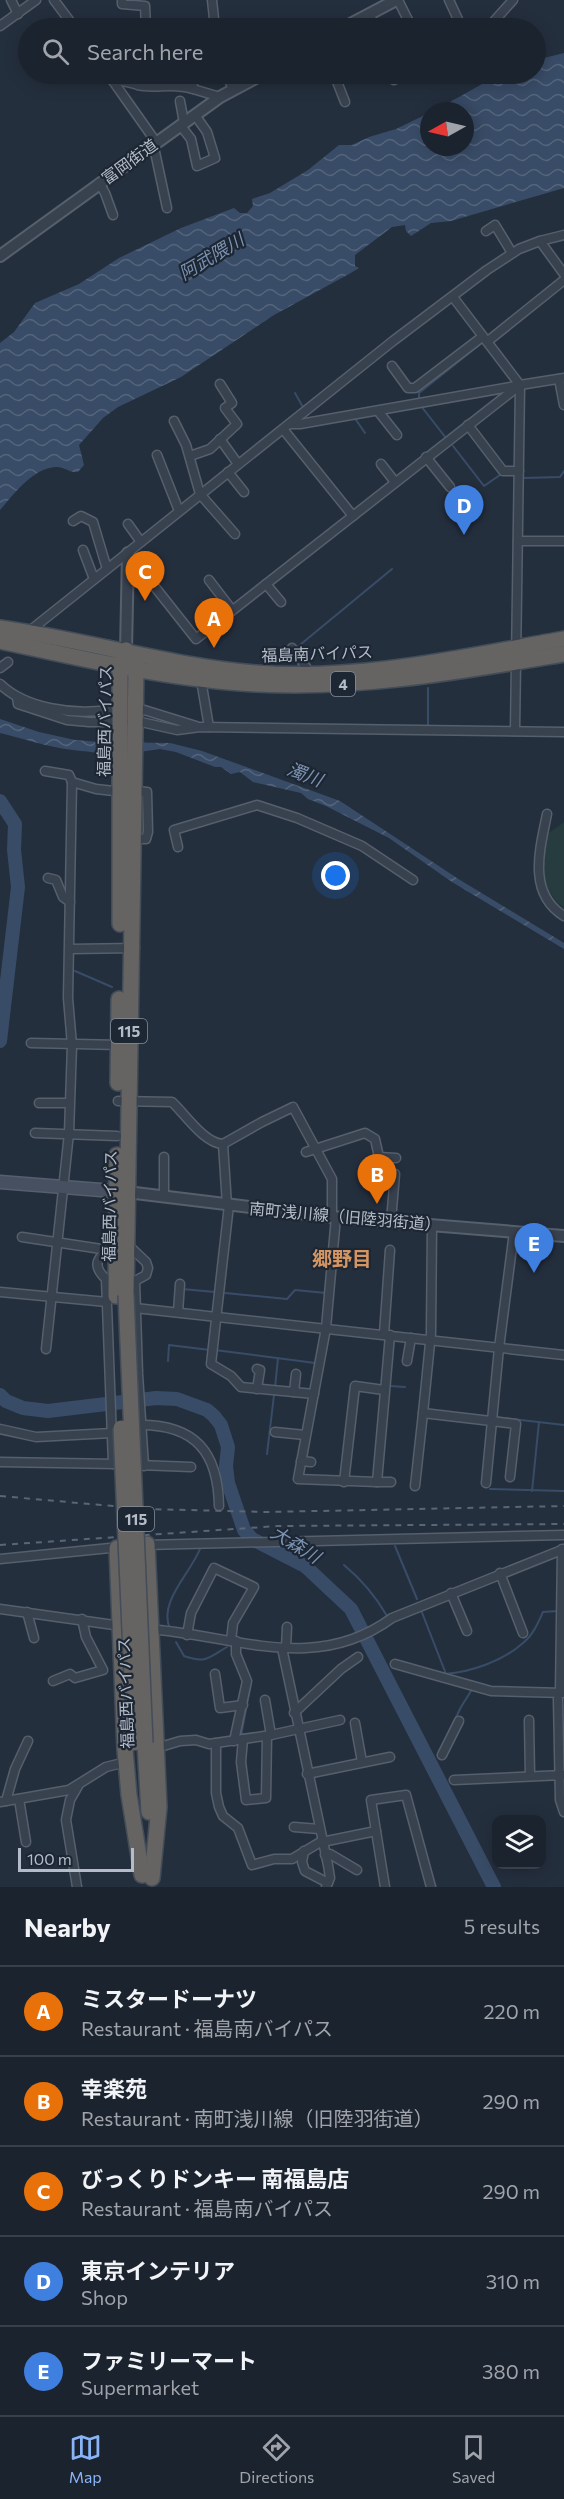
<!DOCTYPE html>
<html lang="en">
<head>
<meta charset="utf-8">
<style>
  :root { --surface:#1b232e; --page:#282f3a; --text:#f1f3f6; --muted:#a0a4aa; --line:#39404a; --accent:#8ab4f8 }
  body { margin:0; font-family:Commissioner,"Noto Sans JP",sans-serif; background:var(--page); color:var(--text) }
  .controls { position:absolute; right:18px; bottom:18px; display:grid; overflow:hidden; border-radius:12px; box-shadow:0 3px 15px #0003 }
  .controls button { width:54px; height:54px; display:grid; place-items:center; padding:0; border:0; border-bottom:2px solid var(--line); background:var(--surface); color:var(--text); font:30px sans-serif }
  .compass { position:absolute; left:420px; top:102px; width:54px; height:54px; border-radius:50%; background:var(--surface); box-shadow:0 3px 15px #0003; rotate:262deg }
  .scale { position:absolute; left:18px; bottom:15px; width:116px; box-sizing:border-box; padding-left:6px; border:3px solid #b4bcc9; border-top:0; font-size:16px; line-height:21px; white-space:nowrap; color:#b4bcc9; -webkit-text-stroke:4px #1d2633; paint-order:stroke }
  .you { position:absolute; left:336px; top:876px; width:21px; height:21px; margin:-15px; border:4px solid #fff; border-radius:50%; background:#1a73e8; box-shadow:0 0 0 9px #1a73e833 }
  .badge { display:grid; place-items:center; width:39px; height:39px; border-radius:50%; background:var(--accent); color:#fff; font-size:20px; font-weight:700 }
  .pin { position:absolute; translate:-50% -50px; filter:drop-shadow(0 2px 3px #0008) }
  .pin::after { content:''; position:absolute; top:32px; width:21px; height:18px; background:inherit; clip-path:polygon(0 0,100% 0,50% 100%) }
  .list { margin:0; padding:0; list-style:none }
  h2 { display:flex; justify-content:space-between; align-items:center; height:78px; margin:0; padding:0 24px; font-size:26px }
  h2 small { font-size:20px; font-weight:400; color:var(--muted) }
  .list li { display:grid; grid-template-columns:39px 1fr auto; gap:18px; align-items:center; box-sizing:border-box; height:90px; padding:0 24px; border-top:2px solid var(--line) }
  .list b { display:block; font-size:22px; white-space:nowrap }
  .list p { margin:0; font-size:20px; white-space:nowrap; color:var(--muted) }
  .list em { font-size:20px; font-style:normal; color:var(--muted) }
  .icon { flex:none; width:33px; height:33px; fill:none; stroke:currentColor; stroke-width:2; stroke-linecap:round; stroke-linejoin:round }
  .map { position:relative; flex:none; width:564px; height:1887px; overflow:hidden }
  .search { position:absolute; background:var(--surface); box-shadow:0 3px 15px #0003; left:18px; right:18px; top:18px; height:66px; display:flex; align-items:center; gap:15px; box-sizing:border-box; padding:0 21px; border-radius:33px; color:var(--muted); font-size:22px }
  .sheet { height:528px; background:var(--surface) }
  nav { display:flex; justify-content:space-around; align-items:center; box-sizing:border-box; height:84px; border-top:2px solid var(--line); background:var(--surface); font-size:16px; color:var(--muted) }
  nav a { display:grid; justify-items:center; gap:3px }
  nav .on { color:var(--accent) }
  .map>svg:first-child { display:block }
  .garden { fill:#263c3f }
  .water { fill:url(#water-waves) }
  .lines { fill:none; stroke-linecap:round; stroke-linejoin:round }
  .stream { stroke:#394c67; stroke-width:2 }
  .river { stroke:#394c67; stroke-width:14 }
  .minor-casing { stroke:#565f6c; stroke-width:11 }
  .tertiary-casing { stroke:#565f6c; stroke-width:14 }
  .secondary-casing { stroke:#565f6c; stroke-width:15 }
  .trunk-casing { stroke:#434c59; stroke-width:18 }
  .minor { stroke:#38414e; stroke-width:8 }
  .tertiary { stroke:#38414e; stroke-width:10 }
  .secondary { stroke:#465061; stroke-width:12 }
  .trunk { stroke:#656462; stroke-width:15 }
  .rail { stroke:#5a6575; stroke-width:2; stroke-dasharray:6 6; stroke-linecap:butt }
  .trunk-bridge-casing { stroke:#434c59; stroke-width:18; stroke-linecap:butt }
  .trunk-bridge { stroke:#656462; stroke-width:15 }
  .labels { text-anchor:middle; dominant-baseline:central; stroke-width:4.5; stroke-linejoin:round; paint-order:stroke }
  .shield { fill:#1d2633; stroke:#878f9c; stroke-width:1.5 }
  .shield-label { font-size:15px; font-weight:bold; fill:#b4bcc9 }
  .street-label { font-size:16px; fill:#b4bcc9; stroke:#1d2633 }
  .water-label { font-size:18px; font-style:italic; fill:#7c92b1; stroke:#1d2633 }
  .quarter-label { font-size:20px; font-weight:bold; fill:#d59563; stroke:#1d2633 }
</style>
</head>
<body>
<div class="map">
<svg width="564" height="1887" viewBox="0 0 564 1887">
  <defs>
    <pattern id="water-waves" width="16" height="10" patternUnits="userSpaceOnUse" patternTransform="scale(1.5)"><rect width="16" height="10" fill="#394c67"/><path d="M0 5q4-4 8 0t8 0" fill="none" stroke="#53647b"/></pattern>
  </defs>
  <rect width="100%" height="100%" fill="#242f3e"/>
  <path class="garden" d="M564,822v86c-24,-19 -27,-48 -15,-75z"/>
  <g class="water">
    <path d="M564,53v135l-113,33 -20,2 -20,13 -5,-5 -1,-6 -13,2 -37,28v11l4,2 -10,6 -75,41 -93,62 -63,30 -15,11 -24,27 5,20 -6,7c-9,1 -14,-6 -23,-5 -23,2 -41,27 -55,43v-167l14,-11 21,-29 44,-19 40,-26 62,-30 53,-20 6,5h7l6,-7 -1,-7 18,-6 38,-23 31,-25h13l17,-8 27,-8 33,-16v34h36v-36h-31l66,-37h36v-14z"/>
    <path d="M0,719l39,13 36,8 25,2 70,1 32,8 138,50 120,79 104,63v6l-112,-67 -63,-44 -63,-32 -18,-7 -7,-6 -48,-11 -13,-10 -9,2 -10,-7h-6l-39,-15 -16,-3 -56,8c-10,-7 -19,-5 -31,-7 -24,-3 -49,-11 -73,-17z"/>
  </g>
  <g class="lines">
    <g class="stream">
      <polyline points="295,393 304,409"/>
      <polyline points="419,401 419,393 483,342"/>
      <polyline points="421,406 446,438"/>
      <polyline points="354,417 365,433"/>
      <polyline points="453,446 484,486 500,475"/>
      <polyline points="523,478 560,477 564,471"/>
      <polyline points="295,649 392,569"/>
      <polyline points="428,729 428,688"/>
      <polyline points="75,971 112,987"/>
      <polyline points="182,1289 215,1292"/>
      <polyline points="225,1293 287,1299 295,1290 326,1293"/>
      <polyline points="215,1350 315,1363"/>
      <polyline points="168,1361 169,1345 210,1350"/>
      <polyline points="390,1386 405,1387"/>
      <polyline points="275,1388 278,1358"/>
      <polyline points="496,1417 564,1425"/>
      <polyline points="267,1454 274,1395"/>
      <polyline points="490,1489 564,1491"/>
      <polyline points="532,1491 539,1422"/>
      <polyline points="395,1546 417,1599"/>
      <path d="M344,1565c18,15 31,30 43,51"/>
      <polyline points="421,1610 446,1674"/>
      <path d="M170,1629c-12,-27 20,-55 30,-80"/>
      <path d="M176,1642l8,14c23,8 25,1 43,-9"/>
      <polyline points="241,1654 247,1671"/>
      <path d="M445,1674c26,-2 58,-13 78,-31 10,-8 15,-20 20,-31l15,-1"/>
      <polyline points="241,1736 251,1682"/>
      <polyline points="443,1744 461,1707 471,1691"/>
    </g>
    <g class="river">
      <polyline points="0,801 15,824 14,850 18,887 0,1041"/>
      <polyline points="0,1395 6,1401 23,1408 48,1411 156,1398 177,1399 207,1410 214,1416 221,1425 228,1447 226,1466 228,1483 244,1530 252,1539 305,1566 351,1609 494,1887"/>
    </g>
    <defs>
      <g id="minor">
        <polyline points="11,0 18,14"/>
        <polyline points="54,0 75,28"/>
        <polyline points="122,0 122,4 145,6 146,28"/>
        <polyline points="212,0 215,28"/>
        <polyline points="398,0 412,28"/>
        <polyline points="449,0 462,28"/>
        <polyline points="370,14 375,28"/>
        <polyline points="0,26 36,0"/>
        <polyline points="488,28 513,0"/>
        <polyline points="108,74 156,142"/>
        <polyline points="227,74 233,90"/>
        <polyline points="334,74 345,102"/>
        <polyline points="392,74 394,80"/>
        <path d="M113,81c11,-2 19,3 30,5 18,2 30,-3 50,3l-1,-15"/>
        <polyline points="138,85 143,74"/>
        <polyline points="193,89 220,97"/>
        <polyline points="180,101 184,123"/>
        <polyline points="180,125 191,139 197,166 215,158 207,132 195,115"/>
        <polyline points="151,146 155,152 167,208"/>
        <polyline points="99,183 105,193 113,215"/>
        <polyline points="486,231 495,225 512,253"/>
        <polyline points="540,241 564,274"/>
        <polyline points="453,297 520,385 515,731"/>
        <polyline points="488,341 564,280"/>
        <polyline points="392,366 408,388 415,388 482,337"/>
        <polyline points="559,379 564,405"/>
        <polyline points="378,411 397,435"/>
        <polyline points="174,421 186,445 200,494 235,534"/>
        <polyline points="290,424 300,424 516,386"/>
        <polyline points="468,425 503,471 519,471"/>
        <polyline points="283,429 353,516"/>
        <polyline points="220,439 238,464"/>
        <polyline points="157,455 179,511"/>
        <polyline points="190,456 210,449 237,424 225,408 232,403 220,384"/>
        <polyline points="426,457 450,487"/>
        <polyline points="381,464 395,482"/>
        <polyline points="228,472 244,492"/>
        <polyline points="73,521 81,516 93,522 107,569"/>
        <polyline points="128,524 141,542"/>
        <polyline points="518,541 564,541"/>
        <polyline points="83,550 94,579"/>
        <polyline points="128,553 196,639 520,385 564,378"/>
        <polyline points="209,580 232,610"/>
        <polyline points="266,584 281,602"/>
        <polyline points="27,633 393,341 487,270 519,249 540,241 564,235"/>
        <polyline points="292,648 311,674"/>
        <polyline points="0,668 8,662"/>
        <polyline points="201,680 209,727"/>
        <path d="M0,684c26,25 73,31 108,26"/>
        <polyline points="17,697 18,704 67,720 89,722 141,722 177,730 200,727 564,732"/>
        <polyline points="141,709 196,726"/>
        <polyline points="45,771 69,775 72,782"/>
        <polyline points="137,791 147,792 148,832 146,839 139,839"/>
        <path d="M547,814c-7,35 -20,79 17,102"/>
        <polyline points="178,847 174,830 257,805 297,818 362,846 413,880"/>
        <polyline points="48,878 56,880 63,897 70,902"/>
        <polyline points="70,949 135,948"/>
        <polyline points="31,1043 121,1045"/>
        <path d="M118,1101l54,1c14,13 32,41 51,42l39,-22 31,-15 39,72v38"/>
        <polyline points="39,1103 69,1103"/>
        <polyline points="35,1133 117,1136"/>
        <polyline points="223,1144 227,1205"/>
        <polyline points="306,1152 365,1133 375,1139 379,1157 396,1158"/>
        <polyline points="164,1157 164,1196"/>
        <polyline points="229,1205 211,1364 231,1376 241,1387 314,1394"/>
        <polyline points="336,1217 326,1328 298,1479 377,1482 390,1335"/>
        <polyline points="391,1221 395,1174"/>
        <polyline points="432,1225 431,1333 423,1413 516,1424 510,1477"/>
        <polyline points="22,1237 108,1250"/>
        <polyline points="127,1244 146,1262 148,1268 146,1275 135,1281 138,1374 144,1466"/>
        <polyline points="0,1292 107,1302"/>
        <polyline points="135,1308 564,1355"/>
        <polyline points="178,1312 180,1284"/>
        <polyline points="384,1334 390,1250"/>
        <polyline points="46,1349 69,1133 72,1045 68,998 72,782 96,789 114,791"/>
        <polyline points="407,1361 411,1338"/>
        <polyline points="257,1369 260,1370 257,1389"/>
        <polyline points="294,1392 296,1374"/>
        <path d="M141,1425c54,0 77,27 78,81"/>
        <polyline points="0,1429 36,1437 112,1433"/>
        <polyline points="275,1432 305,1435"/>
        <polyline points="301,1461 311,1462"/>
        <polyline points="0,1462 116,1464"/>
        <path d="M113,1464l-7,-185c-17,-16 -6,-23 9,-35"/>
        <polyline points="139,1465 191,1467"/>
        <polyline points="344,1482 355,1386 384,1390"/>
        <polyline points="377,1482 391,1482"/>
        <polyline points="486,1483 499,1348 514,1232"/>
        <polyline points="415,1486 423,1413"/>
        <polyline points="145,1545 564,1535"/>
        <polyline points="0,1559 120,1547"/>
        <polyline points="500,1573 523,1633"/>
        <polyline points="451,1593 467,1631"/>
        <polyline points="0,1609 121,1626"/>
        <polyline points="27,1612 34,1638"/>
        <path d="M148,1629c87,6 166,46 244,-11l172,-69"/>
        <polyline points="187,1635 191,1613 214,1568 254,1587 233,1623 231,1641"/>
        <polyline points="282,1648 328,1865 330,1878 326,1887"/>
        <polyline points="286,1648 287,1627"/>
        <polyline points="395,1664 491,1691 564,1693"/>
        <polyline points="215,1674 220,1708 243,1705"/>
        <polyline points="53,1681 70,1674 75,1678 103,1670 86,1637 82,1619"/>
        <polyline points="560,1692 562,1549"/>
        <polyline points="558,1699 560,1800 564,1812"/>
        <polyline points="265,1700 271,1735"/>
        <polyline points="294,1713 341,1669 358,1657"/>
        <polyline points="529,1720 530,1776"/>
        <polyline points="355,1723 362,1762"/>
        <polyline points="243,1739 241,1762 246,1800 266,1798 267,1736"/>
        <polyline points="234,1741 247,1681 236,1654 236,1641"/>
        <polyline points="216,1743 216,1793 219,1807 223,1816 238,1828 252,1865 274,1859 292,1859 322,1841"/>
        <polyline points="157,1748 180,1741 196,1740 209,1744 271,1735 340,1720"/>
        <polyline points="442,1755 459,1721"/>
        <polyline points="307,1774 390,1757"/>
        <polyline points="454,1780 564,1775"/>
        <polyline points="19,1799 26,1842"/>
        <polyline points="6,1801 15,1769 28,1741"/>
        <polyline points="0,1802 69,1790 106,1767 126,1762"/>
        <polyline points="294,1827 319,1829"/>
        <polyline points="322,1842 376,1831"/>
        <polyline points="304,1851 302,1862 305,1871 328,1883"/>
        <polyline points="325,1855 330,1854 357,1870"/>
        <polyline points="77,1887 66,1820 70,1800 78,1786"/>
        <polyline points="385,1887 371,1800 406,1795 431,1887"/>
      </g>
      <g id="tertiary">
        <polyline points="343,28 396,0"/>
        <polyline points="0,256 220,97 263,74"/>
        <polyline points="126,650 128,553"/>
        <polyline points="127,1192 332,1217 564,1236"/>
      </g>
      <polyline id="secondary" points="0,1182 126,1192"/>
      <g id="trunk">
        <path d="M0,628c86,12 170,38 256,45 103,8 207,-16 308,-34"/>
        <path d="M0,641c85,18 170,39 256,43 103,6 207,-13 308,-30"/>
        <polyline points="126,650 136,669 126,1295"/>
        <polyline points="120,924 120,666 126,650"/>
        <polyline points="118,1083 119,999"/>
        <polyline points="116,1296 117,1155"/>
        <polyline points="147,1544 159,1807 152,1878"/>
        <polyline points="117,1548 125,1750 129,1795 142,1875"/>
        <polyline points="145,1743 149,1812"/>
      </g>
    </defs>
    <use href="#minor" class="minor-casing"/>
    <use href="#tertiary" class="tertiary-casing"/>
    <use href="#secondary" class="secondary-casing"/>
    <use href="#trunk" class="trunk-casing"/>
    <use href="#minor" class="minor"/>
    <use href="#tertiary" class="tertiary"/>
    <use href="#secondary" class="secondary"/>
    <use href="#trunk" class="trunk"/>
    <g class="rail">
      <polyline points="0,1496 146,1509 268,1512 564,1506"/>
      <polyline points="0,1545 278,1526 564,1524"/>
    </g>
    <defs>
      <g id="trunk-bridge">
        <polyline points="126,1295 145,1743"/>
        <polyline points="121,1428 135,1743"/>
      </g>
    </defs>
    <use href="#trunk-bridge" class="trunk-bridge-casing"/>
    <use href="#trunk-bridge" class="trunk-bridge"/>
  </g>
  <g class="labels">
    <g class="shield">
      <rect x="331" y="672" width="24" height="24" rx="4.5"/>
      <rect x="111" y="1019" width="36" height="24" rx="4.5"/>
      <rect x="118" y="1507" width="36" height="24" rx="4.5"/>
    </g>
    <g class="shield-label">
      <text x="343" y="684">4</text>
      <text x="129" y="1031">115</text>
      <text x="136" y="1519">115</text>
    </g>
    <g class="street-label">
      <text transform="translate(129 161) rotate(-36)">富岡街道</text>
      <text transform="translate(317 653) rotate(-2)">福島南バイパス</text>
      <text transform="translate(104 721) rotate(-89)">福島西バイパス</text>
      <text transform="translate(109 1206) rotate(-89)">福島西バイパス</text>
      <text transform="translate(345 1216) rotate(5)">南町浅川線（旧陸羽街道）</text>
      <text transform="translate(125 1693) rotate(-92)">福島西バイパス</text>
    </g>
    <g class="water-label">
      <text transform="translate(211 256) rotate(-31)">阿武隈川</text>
      <text transform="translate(305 774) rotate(21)">濁川</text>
      <text transform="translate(296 1544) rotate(31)">大森川</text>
    </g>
    <g class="quarter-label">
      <text x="342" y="1258">郷野目</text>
    </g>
  </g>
</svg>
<div class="controls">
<button><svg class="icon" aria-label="layers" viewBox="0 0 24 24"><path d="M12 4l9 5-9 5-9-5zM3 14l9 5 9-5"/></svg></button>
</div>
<svg class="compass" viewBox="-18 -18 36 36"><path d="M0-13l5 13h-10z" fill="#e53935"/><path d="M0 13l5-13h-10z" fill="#a0a4aa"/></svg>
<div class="scale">100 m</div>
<div class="you"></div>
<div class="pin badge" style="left:214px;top:648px;background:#e8710a">A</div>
<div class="pin badge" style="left:377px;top:1204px;background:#e8710a">B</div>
<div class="pin badge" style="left:145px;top:601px;background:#e8710a">C</div>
<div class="pin badge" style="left:464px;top:535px;background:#3f7fe0">D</div>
<div class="pin badge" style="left:534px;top:1273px;background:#3f7fe0">E</div>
<div class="search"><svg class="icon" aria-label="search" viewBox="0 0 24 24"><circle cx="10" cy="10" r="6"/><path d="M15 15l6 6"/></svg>Search here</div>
</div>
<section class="sheet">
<h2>Nearby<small>5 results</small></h2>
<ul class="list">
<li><span class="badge" style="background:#e8710a">A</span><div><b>ミスタードーナツ</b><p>Restaurant · 福島南バイパス</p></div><em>220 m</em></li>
<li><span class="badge" style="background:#e8710a">B</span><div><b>幸楽苑</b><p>Restaurant · 南町浅川線（旧陸羽街道）</p></div><em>290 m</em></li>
<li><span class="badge" style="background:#e8710a">C</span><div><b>びっくりドンキー 南福島店</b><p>Restaurant · 福島南バイパス</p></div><em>290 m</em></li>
<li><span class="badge" style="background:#3f7fe0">D</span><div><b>東京インテリア</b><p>Shop</p></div><em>310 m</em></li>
<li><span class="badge" style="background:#3f7fe0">E</span><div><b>ファミリーマート</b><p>Supermarket</p></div><em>380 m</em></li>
</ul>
</section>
<nav>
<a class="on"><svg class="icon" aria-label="map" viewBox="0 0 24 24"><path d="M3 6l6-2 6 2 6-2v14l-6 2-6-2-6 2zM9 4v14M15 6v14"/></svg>Map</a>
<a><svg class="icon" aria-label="directions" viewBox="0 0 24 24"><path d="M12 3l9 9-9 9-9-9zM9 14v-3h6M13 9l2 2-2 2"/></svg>Directions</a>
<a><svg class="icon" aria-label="saved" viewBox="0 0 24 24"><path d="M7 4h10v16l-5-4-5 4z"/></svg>Saved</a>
</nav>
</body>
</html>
